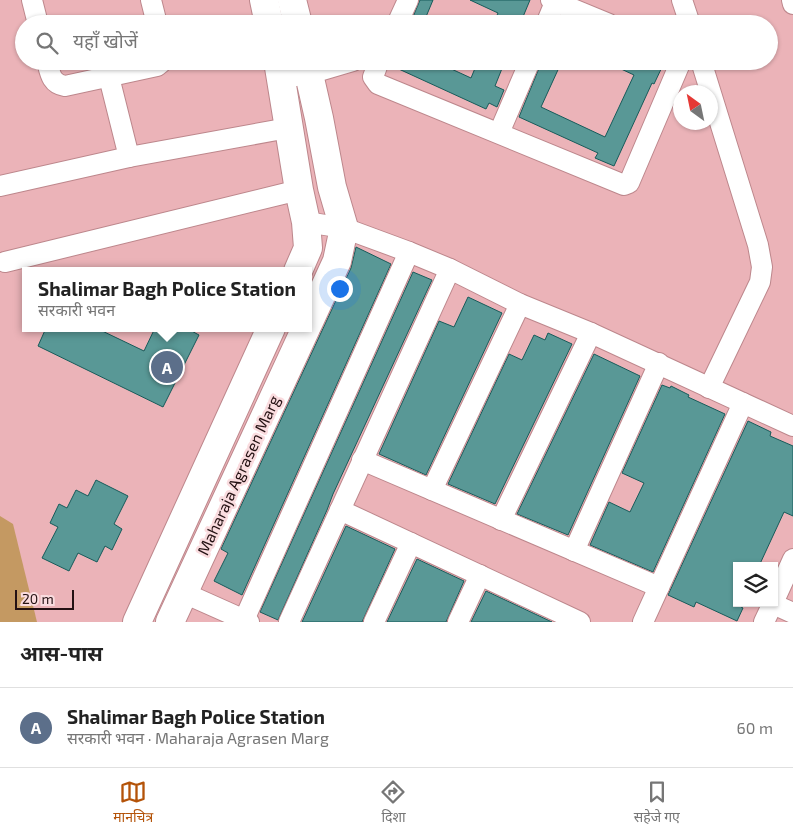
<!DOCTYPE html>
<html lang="hi">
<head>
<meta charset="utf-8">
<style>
  :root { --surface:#fff; --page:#f2f2f2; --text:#222; --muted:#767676; --line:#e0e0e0; --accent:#b45309 }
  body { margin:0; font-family:"Exo 2","Noto Sans Devanagari",sans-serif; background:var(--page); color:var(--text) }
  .controls { position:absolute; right:15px; bottom:15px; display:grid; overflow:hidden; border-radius:0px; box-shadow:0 1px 4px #0004 }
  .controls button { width:45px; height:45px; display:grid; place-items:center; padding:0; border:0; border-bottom:1px solid var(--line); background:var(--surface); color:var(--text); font:25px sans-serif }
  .compass { position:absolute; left:673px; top:85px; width:45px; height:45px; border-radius:50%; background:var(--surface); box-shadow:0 1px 4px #0004; rotate:327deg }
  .scale { position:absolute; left:15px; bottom:12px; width:59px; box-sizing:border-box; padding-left:5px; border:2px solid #241113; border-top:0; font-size:14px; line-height:18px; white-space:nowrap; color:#241113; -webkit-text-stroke:4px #fadcdf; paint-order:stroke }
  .you { position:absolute; left:339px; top:288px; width:18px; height:18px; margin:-12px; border:4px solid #fff; border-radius:50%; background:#1a73e8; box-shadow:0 0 0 8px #1a73e833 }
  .badge { display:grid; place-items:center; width:32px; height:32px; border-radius:50%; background:var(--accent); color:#fff; font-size:16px; font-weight:700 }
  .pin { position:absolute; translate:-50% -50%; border:2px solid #fff; box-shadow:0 1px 5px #0006 }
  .popup { position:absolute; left:22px; top:267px; width:290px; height:65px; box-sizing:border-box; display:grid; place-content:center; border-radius:0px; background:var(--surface); filter:drop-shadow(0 1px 4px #0005); font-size:16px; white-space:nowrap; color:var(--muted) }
  .popup b { font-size:19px; color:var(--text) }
  .popup::after { content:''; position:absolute; left:50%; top:100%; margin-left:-10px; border:10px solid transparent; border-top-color:var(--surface) }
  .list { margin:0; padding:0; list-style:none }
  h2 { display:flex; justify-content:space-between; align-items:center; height:65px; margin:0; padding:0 20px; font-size:21px }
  h2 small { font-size:16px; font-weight:400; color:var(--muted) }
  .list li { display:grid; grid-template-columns:32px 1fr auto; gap:15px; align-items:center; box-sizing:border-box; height:80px; padding:0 20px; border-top:1px solid var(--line) }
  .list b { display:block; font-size:19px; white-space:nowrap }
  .list p { margin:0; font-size:16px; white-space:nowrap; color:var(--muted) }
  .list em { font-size:16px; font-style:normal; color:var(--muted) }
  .icon { flex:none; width:28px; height:28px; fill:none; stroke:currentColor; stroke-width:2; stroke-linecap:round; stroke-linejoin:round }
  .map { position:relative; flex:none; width:793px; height:622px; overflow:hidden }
  .search { position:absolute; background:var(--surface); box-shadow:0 1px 4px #0004; left:15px; right:15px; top:15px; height:55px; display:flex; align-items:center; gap:12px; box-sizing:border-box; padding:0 18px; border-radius:28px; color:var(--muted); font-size:19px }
  .sheet { height:145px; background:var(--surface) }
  nav { display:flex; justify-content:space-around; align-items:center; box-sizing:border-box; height:70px; border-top:1px solid var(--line); background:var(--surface); font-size:14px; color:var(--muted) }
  nav a { display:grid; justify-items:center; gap:2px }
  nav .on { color:var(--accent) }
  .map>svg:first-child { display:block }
  .green { fill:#c49962 }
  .building { fill:#599896; stroke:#175b5a }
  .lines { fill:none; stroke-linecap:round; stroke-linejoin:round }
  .street-casing { stroke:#bd878c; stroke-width:22 }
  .secondary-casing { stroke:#bd878c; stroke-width:30 }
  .street { stroke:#fff; stroke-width:20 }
  .secondary { stroke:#fff; stroke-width:28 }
  .labels { text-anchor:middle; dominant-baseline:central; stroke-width:5; stroke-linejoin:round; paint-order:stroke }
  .street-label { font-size:16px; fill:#241113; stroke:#fadcdf }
</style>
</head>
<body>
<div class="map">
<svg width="793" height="622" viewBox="0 0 793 622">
  <rect width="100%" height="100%" fill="#ebb3b8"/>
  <polygon class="green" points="0,516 13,524 37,622 0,622"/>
  <g class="building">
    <polygon points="420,0 433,0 423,24 410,24"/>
    <polygon points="470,0 530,0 520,24 493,24 498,13"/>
    <polygon points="391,61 434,61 471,78 478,61 505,61 495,86 504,90 497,107 489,103 486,109 390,65"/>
    <polygon points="542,61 562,61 541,107 605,137 634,75 604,61 654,61 663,65 654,84 652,83 614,166 595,158 598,153 519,117"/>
    <polygon points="356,247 391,264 242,595 214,581 228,553 221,549 351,268"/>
    <polygon points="413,272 432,280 333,494 327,510 278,620 260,612"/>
    <polygon points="468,297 502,313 426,475 379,454 439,321 454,327"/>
    <polygon points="46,328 96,328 144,351 155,328 186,328 199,335 163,407 38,346"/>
    <polygon points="548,333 572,344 495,504 448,484 509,354 522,360 534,335 545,340"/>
    <polygon points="594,354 640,376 568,535 517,514"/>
    <polygon points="662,385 670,388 671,386 689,395 688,397 725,414 653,572 590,545 609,502 630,512 644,483 622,473"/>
    <polygon points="748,421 771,432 770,436 793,446 793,516 784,512 759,566 737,566 737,603 743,603 741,607 743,608 737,621 696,602 694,607 668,595"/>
    <polygon points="96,480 128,496 114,524 122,529 112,550 105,546 97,562 78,553 69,571 42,558 58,527 50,523 59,504 67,508 76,490 88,496"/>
    <polygon points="346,526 395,549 362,622 302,622"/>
    <polygon points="417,559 464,581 446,622 387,622"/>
    <polygon points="486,591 552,622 471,622"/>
  </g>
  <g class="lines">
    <defs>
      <g id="street">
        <polyline points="32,0 38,24"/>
        <polyline points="151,0 157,24"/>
        <polyline points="551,0 609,24"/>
        <polyline points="682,0 690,24"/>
        <polyline points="792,0 793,4"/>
        <polyline points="397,24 408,0"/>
        <polyline points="546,24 556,0"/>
        <path d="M47,61c3,12 4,23 18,25l92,-20 6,-5"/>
        <polyline points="379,61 373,77 378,84 624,185 629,183 681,61"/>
        <polyline points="701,61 758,245 762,267 760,282 709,388"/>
        <polyline points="295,76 309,74 353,61"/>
        <polyline points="109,77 129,157"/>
        <polyline points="499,133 530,61"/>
        <polyline points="0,186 129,157 288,128"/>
        <polyline points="306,222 344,228 409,252 450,269 520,304 591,333 793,426"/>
        <polyline points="5,262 299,190"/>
        <polyline points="362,460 659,587"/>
        <polyline points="432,490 520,304"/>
        <polyline points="340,510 580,622"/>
        <polyline points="501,520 591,333"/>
        <polyline points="574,551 659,363"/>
        <polyline points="184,593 249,622"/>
        <polyline points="774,601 793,559"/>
        <polyline points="773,604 793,613"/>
        <polyline points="244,620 409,252"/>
        <polyline points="289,622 450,269"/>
        <polyline points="374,622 411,543"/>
        <polyline points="458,622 480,575"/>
        <polyline points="643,622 743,403"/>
        <polyline points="764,622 773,603"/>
      </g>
      <g id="secondary">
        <polyline points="264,0 269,24"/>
        <polyline points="292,0 298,24"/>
        <polyline points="278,61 299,190 306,222 308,248 298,271"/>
        <polyline points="306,61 319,118 332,187 344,228 337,261 308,324"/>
        <polyline points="137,622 271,328"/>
        <polyline points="170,622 306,328"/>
      </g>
    </defs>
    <use href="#street" class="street-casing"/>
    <use href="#secondary" class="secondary-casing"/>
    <use href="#street" class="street"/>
    <use href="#secondary" class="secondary"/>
  </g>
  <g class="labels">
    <g class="street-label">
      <text transform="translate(238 475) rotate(-65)">Maharaja Agrasen Marg</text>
    </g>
  </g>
</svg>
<div class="controls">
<button><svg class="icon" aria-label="layers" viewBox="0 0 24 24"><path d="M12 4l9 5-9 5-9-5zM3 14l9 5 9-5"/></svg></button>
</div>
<svg class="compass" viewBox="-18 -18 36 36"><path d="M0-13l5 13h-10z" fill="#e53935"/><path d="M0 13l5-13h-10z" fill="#767676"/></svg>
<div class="scale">20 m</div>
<div class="you"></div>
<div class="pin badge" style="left:167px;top:367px;background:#5c6f8a">A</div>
<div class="popup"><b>Shalimar Bagh Police Station</b>सरकारी भवन</div>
<div class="search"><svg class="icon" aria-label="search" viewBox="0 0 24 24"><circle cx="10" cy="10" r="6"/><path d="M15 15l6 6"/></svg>यहाँ खोजें</div>
</div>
<section class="sheet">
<h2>आस-पास<small></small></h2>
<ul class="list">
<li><span class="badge" style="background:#5c6f8a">A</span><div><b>Shalimar Bagh Police Station</b><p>सरकारी भवन · Maharaja Agrasen Marg</p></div><em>60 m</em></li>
</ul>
</section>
<nav>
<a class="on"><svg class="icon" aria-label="map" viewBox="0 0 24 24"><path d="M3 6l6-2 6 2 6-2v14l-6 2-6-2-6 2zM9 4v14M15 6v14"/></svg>मानचित्र</a>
<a><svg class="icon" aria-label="directions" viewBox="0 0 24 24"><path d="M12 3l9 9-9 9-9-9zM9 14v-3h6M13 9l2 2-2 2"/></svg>दिशा</a>
<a><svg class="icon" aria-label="saved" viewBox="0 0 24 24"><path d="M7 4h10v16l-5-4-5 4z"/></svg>सहेजे गए</a>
</nav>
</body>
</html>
